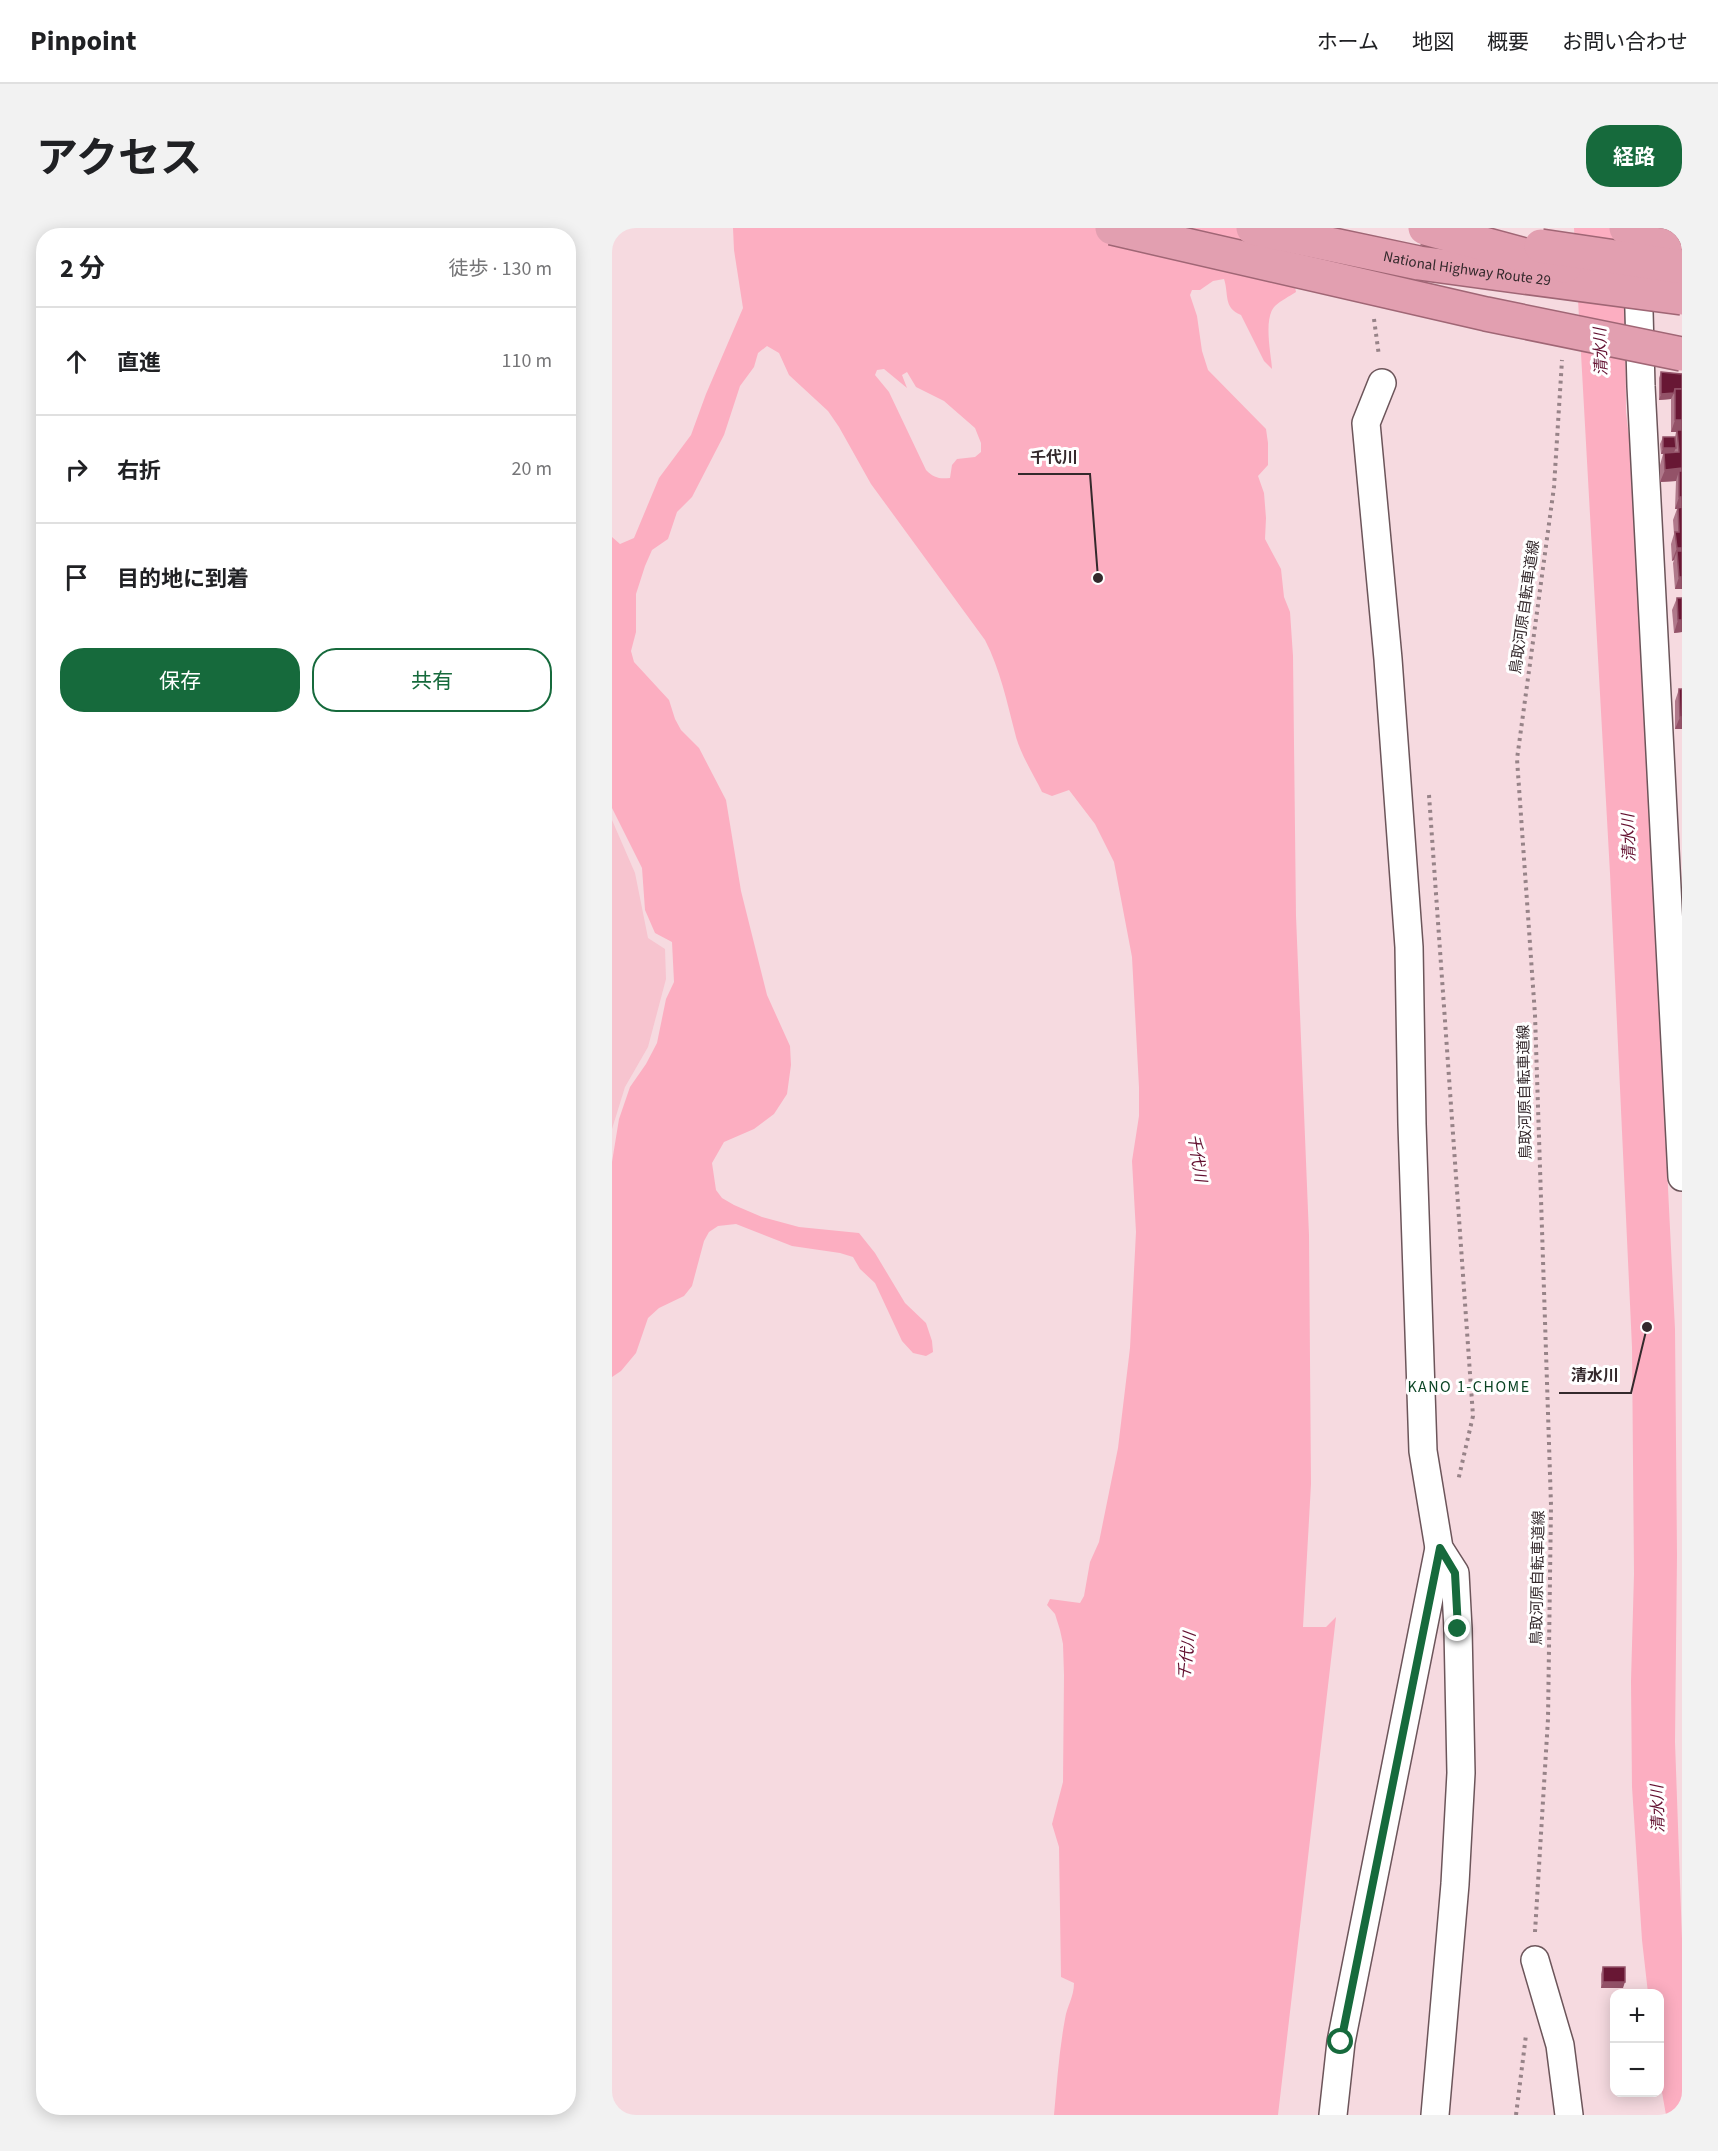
<!DOCTYPE html>
<html lang="ja">
<head>
<meta charset="utf-8">
<style>
  :root { --surface:#fff; --page:#f2f2f2; --text:#202124; --muted:#757577; --line:#e0e0e0; --accent:#166a3c }
  body { margin:0; font-family:"Source Sans 3","Noto Sans JP",sans-serif; background:var(--page); color:var(--text) }
  .controls { position:absolute; right:18px; bottom:18px; display:grid; overflow:hidden; border-radius:12px; box-shadow:0 3px 15px #0003 }
  .controls button { width:54px; height:54px; display:grid; place-items:center; padding:0; border:0; border-bottom:2px solid var(--line); background:var(--surface); color:var(--text); font:30px sans-serif }
  .stop { position:absolute; width:18px; height:18px; margin:-14px; border:4px solid #166a3c; border-radius:50%; background:#fff }
  .stop.end { background:#166a3c; border-color:#fff; box-shadow:0 2px 6px #0008 }
  .list { margin:0; padding:0; list-style:none }
  h2 { display:flex; justify-content:space-between; align-items:center; height:78px; margin:0; padding:0 24px; font-size:26px }
  h2 small { font-size:20px; font-weight:400; color:var(--muted) }
  .list li { display:grid; grid-template-columns:39px 1fr auto; gap:18px; align-items:center; box-sizing:border-box; height:108px; padding:0 24px; border-top:2px solid var(--line) }
  .list b { display:block; font-size:22px; white-space:nowrap }
  .list em { font-size:20px; font-style:normal; color:var(--muted) }
  .actions { display:flex; gap:12px; padding:18px 24px }
  .actions a { flex:1; padding:14px 0; border:2px solid var(--accent); border-radius:24px; text-align:center; font-size:21px; color:var(--accent) }
  .actions .main { background:var(--accent); color:#fff }
  .icon { flex:none; width:33px; height:33px; fill:none; stroke:currentColor; stroke-width:2; stroke-linecap:round; stroke-linejoin:round }
  .map { position:relative; flex:none; width:1070px; height:1887px; overflow:hidden; border-radius:24px }
  header { display:flex; align-items:center; gap:36px; box-sizing:border-box; height:84px; padding:0 30px; background:var(--surface); border-bottom:2px solid var(--line) }
  header strong { font-size:28px }
  nav { display:flex; gap:33px; margin-inline-start:auto; font-size:21px }
  .intro { display:flex; align-items:center; justify-content:space-between; box-sizing:border-box; height:144px; padding:0 36px }
  h1 { margin:0; font-size:42px }
  .button { padding:15px 27px; border-radius:24px; background:var(--accent); color:#fff; font-size:21px; font-weight:700 }
  main { display:flex; gap:36px; padding:0 36px }
  aside { flex:1; background:var(--surface); border-radius:24px; box-shadow:0 3px 15px #0003 }
  .map>svg:first-child { display:block }
  .green { fill:#f7c4cf }
  .water { fill:#fcaec1; fill-rule:evenodd }
  .lines { fill:none; stroke-linecap:round; stroke-linejoin:round }
  .minor-casing { stroke:#6c555a; stroke-width:30 }
  .path { stroke:#978388; stroke-width:4; stroke-dasharray:3 4.5; stroke-linecap:butt }
  .minor { stroke:#fff; stroke-width:27 }
  .trunk-bridge-casing { stroke:#a06675; stroke-width:36; stroke-linecap:butt }
  .trunk-bridge { stroke:#e29fb0; stroke-width:33 }
  .wall { fill:#af788a }
  .shaded-wall { fill:#935268 }
  .building { fill:#681734; stroke:#935268; stroke-width:1.5 }
  .route { stroke:#166a3c; stroke-width:8 }
  .labels { text-anchor:middle; dominant-baseline:central; stroke-width:6; stroke-linejoin:round; paint-order:stroke }
  .street-label { font-size:15px; fill:#34292c; stroke:#fff }
  .water-label { font-size:16px; font-style:italic; fill:#631030; stroke:#fff }
  .neighbourhood-label { font-size:16px; letter-spacing:1.5px; fill:#0a4424; stroke:#fff }
  .leader { fill:none; stroke:#34292c; stroke-width:2 }
  .callout-dot { fill:#34292c; stroke:#fff; stroke-width:2 }
  .callout-label { font-size:16px; text-anchor:middle; font-weight:bold; fill:#34292c; stroke:#fff; stroke-width:6; stroke-linejoin:round; paint-order:stroke }
</style>
</head>
<body>
<header>
<strong>Pinpoint</strong>
<nav><a>ホーム</a><a>地図</a><a>概要</a><a>お問い合わせ</a></nav>
</header>
<div class="intro"><h1>アクセス</h1><a class="button">経路</a></div>
<main>
<aside>
<h2>2 分<small>徒歩 · 130 m</small></h2>
<ul class="list">
<li><svg class="icon" aria-label="ahead" viewBox="0 0 24 24"><path d="M12 20V5M6 11l6-6 6 6"/></svg><div><b>直進</b></div><em>110 m</em></li>
<li><svg class="icon" aria-label="right" viewBox="0 0 24 24"><path d="M7 20v-9h11M14 6l5 5-5 5"/></svg><div><b>右折</b></div><em>20 m</em></li>
<li><svg class="icon" aria-label="arrive" viewBox="0 0 24 24"><path d="M6 21V4h12l-3 4 3 4H6"/></svg><div><b>目的地に到着</b></div></li>
</ul>
<div class="actions"><a class="main">保存</a><a>共有</a></div>
</aside>
<div class="map">
<svg width="1070" height="1887" viewBox="0 0 1070 1887">
  <rect width="100%" height="100%" fill="#f6dae0"/>
  <polygon class="green" points="0,592 23,645 36,710 53,721 54,751 36,819 13,859 0,901"/>
  <g class="water">
    <path d="M121,0h551l12,64c-6,4 -16,9 -21,14 -12,12 -4,47 -3,63l-8,-8 -23,-46c-18,-7 -12,-21 -17,-36l-11,2 -13,9h-8l-2,5 7,21 5,35 6,19 58,59 2,14v22l-10,11 6,17 2,25 -1,21 16,30 3,28 6,15 3,44 3,260 13,319 2,249 -8,143h23l10,-10 -58,498h-224c3,-32 5,-64 11,-96 2,-13 9,-22 9,-36l-13,-6 -2,-130 -7,-23 11,-42 1,-107 -1,-31 -3,-14 -5,-16 -8,-9 3,-6 30,4 4,-7 6,-34 9,-20 19,-94 12,-100 6,-116 -4,-71 7,-45v-29l-7,-130 -18,-95 -19,-38 -26,-34 -17,6 -10,-4c-8,-17 -23,-40 -27,-59 -8,-31 -15,-64 -30,-93l-114,-156 -32,-57 -11,-16 -39,-36 -10,-22 -12,-7 -9,7 -4,14 -14,19 -16,49 -32,62 -15,15 -9,27 -16,11 -7,16 -9,28v38l-5,19 3,11 35,38 6,19 6,11 18,18 27,52 15,91 26,104 23,51 1,19 -4,29 -13,20 -20,15 -30,13 -12,21 4,27 6,8 12,7 28,12 37,10 60,6 16,20 30,50 21,20 6,18 1,11 -7,4 -13,-3 -11,-12 -27,-58 -15,-14 -7,-12 -13,-4 -48,-7 -56,-22 -18,2 -9,6 -5,9 -12,45 -8,10 -25,12 -11,10 -12,35 -15,18 -9,6v-215l7,-43 11,-32 16,-23 11,-21 9,-44 8,-17 -2,-40 -17,-9 -10,-23 -3,-42 -30,-60v-271l8,7 14,-6 25,-60 32,-43 15,-41 37,-86 -9,-58zM272,141l23,19 -5,-13 5,-3 9,15 28,14 31,27 6,15v9l-6,5 -18,2 -5,6 -2,13c-11,1 -16,0 -24,-8l-37,-78 -14,-17 2,-5z"/>
    <polygon points="962,0 1008,0 1013,61 1014,184 1020,234 1063,1101 1065,1327 1063,1514 1070,1711 1070,1887 1054,1887 1048,1853 1048,1766 1036,1765 1030,1712 1020,1559 1019,1453 1022,1346 1020,1119 998,645"/>
  </g>
  <g class="lines">
    <defs>
      <g id="minor">
        <polyline points="1026,46 1029,158 1070,949"/>
        <polyline points="770,155 754,195 776,431 797,719 800,896 811,1223 827,1320 843,1345 846,1401 849,1545 843,1656 823,1887"/>
        <polyline points="923,1732 948,1817 957,1887"/>
        <polyline points="721,1887 729,1814 827,1320"/>
      </g>
    </defs>
    <use href="#minor" class="minor-casing"/>
    <g class="path">
      <polyline points="762,91 767,128"/>
      <polyline points="817,567 861,1188 846,1253"/>
      <polyline points="923,1704 936,1491 939,1277 923,787 905,531 942,259 950,132"/>
      <polyline points="904,1887 914,1807"/>
    </g>
    <use href="#minor" class="minor"/>
    <defs>
      <g id="trunk-bridge">
        <polyline points="500,0 874,86 1070,126"/>
        <path id="s1" d="M641,0l166,35 263,35"/>
        <polyline points="813,0 953,38"/>
        <polyline points="1014,0 1070,12"/>
        <polyline points="929,18 1070,39"/>
      </g>
    </defs>
    <use href="#trunk-bridge" class="trunk-bridge-casing"/>
    <use href="#trunk-bridge" class="trunk-bridge"/>
  </g>
  <g class="wall">
    <polygon points="1049,144 1070,146 1070,361 1063,361 1061,335 1062,332 1060,333 1059,316 1062,306 1061,292 1065,281 1063,281 1064,253 1048,254 1048,237 1051,226 1049,226 1048,216 1051,209 1063,209 1064,204 1059,204 1059,171 1047,172 1047,150"/>
    <polygon points="1065,370 1070,404 1062,405 1060,382"/>
    <polygon points="1067,461 1070,461 1070,501 1063,501 1063,473"/>
    <polygon points="991,1739 1011,1760 989,1760 989,1746"/>
  </g>
  <g class="shaded-wall">
    <polygon points="1062,165 1059,171 1047,172 1049,166"/>
    <polygon points="1063,192 1070,192 1070,204 1059,204"/>
    <polygon points="1051,220 1064,220 1061,226 1052,225 1051,226 1049,226"/>
    <polygon points="1070,240 1070,252 1067,243 1064,253 1048,254 1053,242"/>
    <polygon points="1067,269 1070,269 1070,281 1066,280 1065,281 1063,281"/>
    <polygon points="1065,320 1070,320 1070,332 1065,323 1062,332 1060,333"/>
    <polygon points="1067,349 1070,349 1070,361 1063,361"/>
    <polygon points="1066,392 1070,392 1070,404 1062,405"/>
    <polygon points="1068,489 1070,489 1070,501 1063,501"/>
    <polygon points="991,1754 1013,1754 1011,1760 989,1760"/>
  </g>
  <g class="building">
    <polygon points="1049,144 1070,146 1070,161 1063,161 1062,165 1049,166"/>
    <rect x="1063" y="161" width="7" height="31"/>
    <polygon points="1065,202 1070,202 1070,240 1053,242 1052,225 1067,224"/>
    <polygon points="1051,209 1063,209 1064,220 1051,220"/>
    <rect x="1067" y="243" width="3" height="26"/>
    <polygon points="1070,279 1070,320 1065,320 1063,304 1067,304 1066,280"/>
    <polygon points="1065,323 1070,323 1070,349 1067,349"/>
    <polygon points="1065,370 1070,370 1070,392 1066,392"/>
    <polygon points="1067,461 1070,461 1070,489 1068,489"/>
    <rect x="991" y="1739" width="22" height="15"/>
  </g>
  <g class="lines">
    <polyline class="route" points="729,1814 828,1320 843,1345 846,1401"/>
  </g>
  <g class="labels">
    <g class="street-label">
      <text stroke="none"><textPath href="#s1" startOffset="218">National Highway Route 29</textPath></text>
      <text transform="translate(913 379) rotate(-82)">鳥取河原自転車道線</text>
      <text transform="translate(913 864) rotate(-91)">鳥取河原自転車道線</text>
      <text transform="translate(926 1350) rotate(-89)">鳥取河原自転車道線</text>
    </g>
    <g class="water-label">
      <text transform="translate(989 124) rotate(-92)">清水川</text>
      <text transform="translate(1017 610) rotate(-92)">清水川</text>
      <text transform="translate(585 930) rotate(81)">千代川</text>
      <text transform="translate(575 1428) rotate(-83)">千代川</text>
      <text transform="translate(1046 1581) rotate(-92)">清水川</text>
    </g>
    <g class="neighbourhood-label">
      <text x="857" y="1159">KANO 1-CHOME</text>
    </g>
  </g>
  <path class="leader" d="M486 350L478 246H406M1035 1099L1019 1165H947"/>
  <g class="callout-dot">
    <circle cx="486" cy="350" r="6"/>
    <circle cx="1035" cy="1099" r="6"/>
  </g>
  <g class="callout-label">
    <text x="442" y="235">千代川</text>
    <text x="983" y="1153">清水川</text>
  </g>
</svg>
<div class="controls">
<button>+</button>
<button>−</button>
</div>
<div class="stop" style="left:729px;top:1814px"></div>
<div class="stop end" style="left:846px;top:1401px"></div>
</div>
</main>
</body>
</html>
